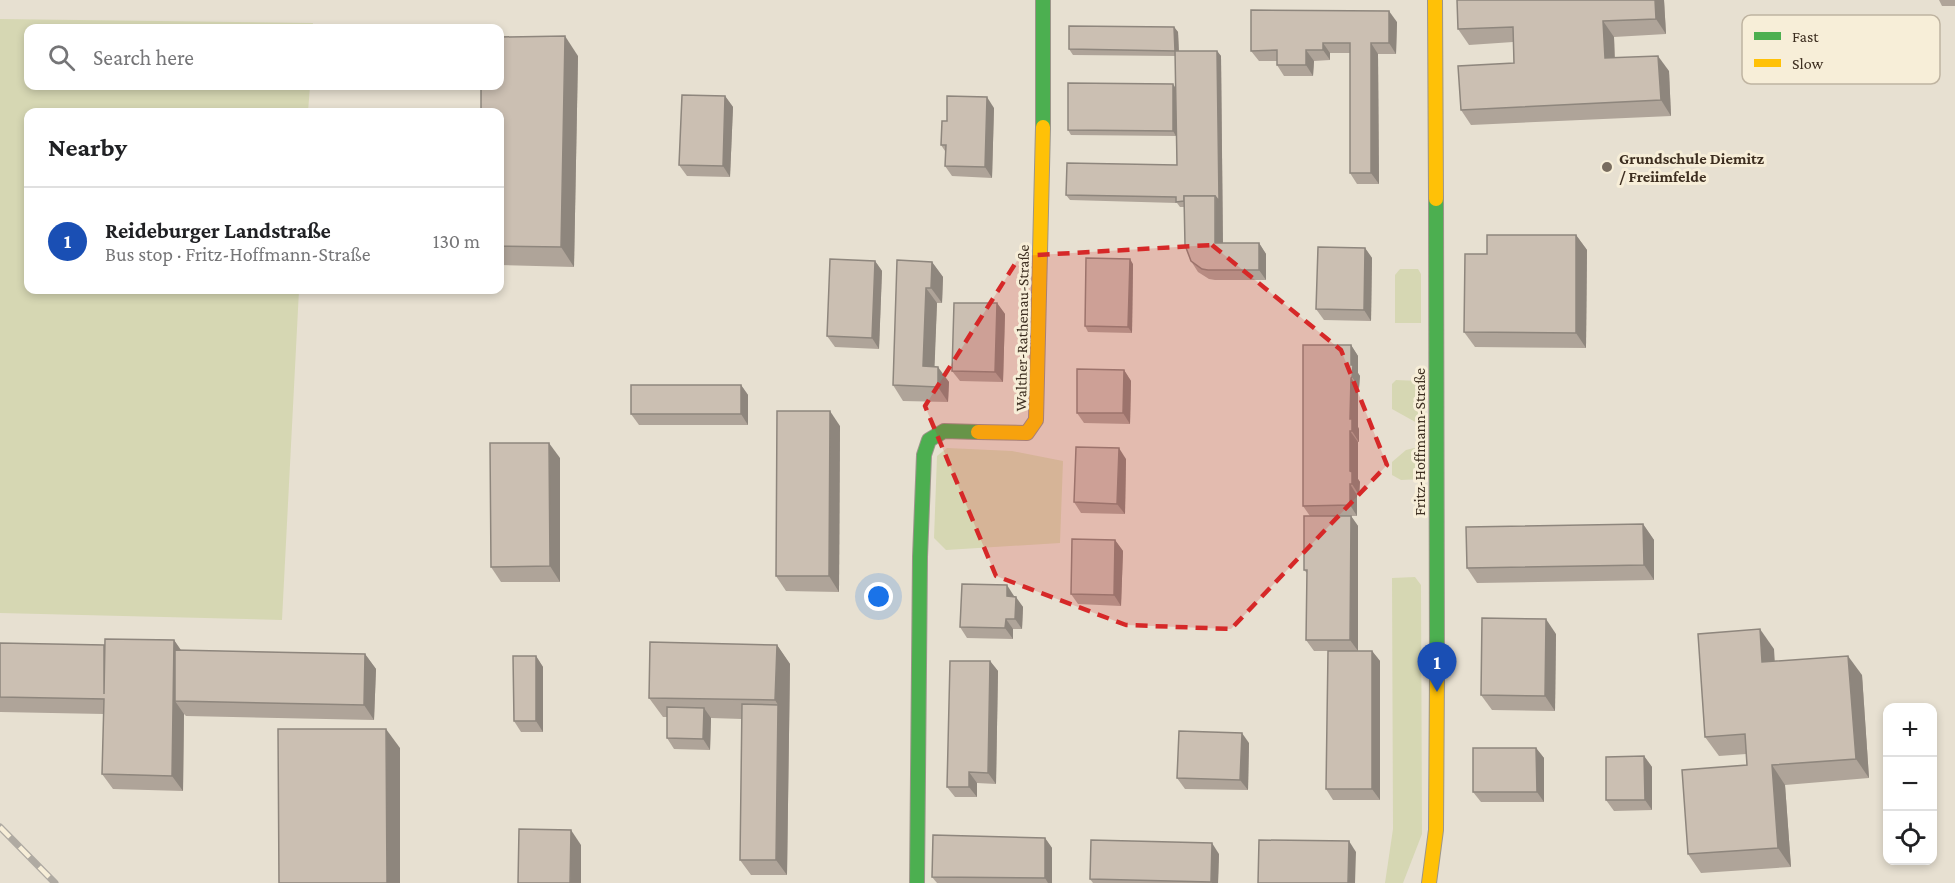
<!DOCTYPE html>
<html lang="en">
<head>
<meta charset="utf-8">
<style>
  :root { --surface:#fff; --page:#f2f2f2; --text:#202124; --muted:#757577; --line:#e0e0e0; --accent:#0b8043 }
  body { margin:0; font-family:"Crimson Pro",serif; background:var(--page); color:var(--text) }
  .controls { position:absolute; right:18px; bottom:18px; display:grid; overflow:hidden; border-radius:12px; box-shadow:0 3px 9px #0003 }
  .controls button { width:54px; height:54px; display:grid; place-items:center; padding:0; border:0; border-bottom:2px solid var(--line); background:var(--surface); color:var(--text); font:30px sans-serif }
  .you { position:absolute; left:879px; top:597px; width:21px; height:21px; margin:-15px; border:4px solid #fff; border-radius:50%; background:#1a73e8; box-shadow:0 0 0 9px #1a73e833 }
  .badge { display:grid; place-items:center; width:39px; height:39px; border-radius:50%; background:var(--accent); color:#fff; font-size:20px; font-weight:700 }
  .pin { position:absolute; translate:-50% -50px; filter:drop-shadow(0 2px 3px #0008) }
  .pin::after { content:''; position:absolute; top:32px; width:21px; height:18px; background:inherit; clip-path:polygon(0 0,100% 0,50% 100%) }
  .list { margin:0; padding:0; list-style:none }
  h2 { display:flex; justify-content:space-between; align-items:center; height:78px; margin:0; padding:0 24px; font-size:26px }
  h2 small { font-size:20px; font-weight:400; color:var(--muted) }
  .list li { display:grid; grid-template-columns:39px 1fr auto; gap:18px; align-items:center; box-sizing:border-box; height:108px; padding:0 24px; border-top:2px solid var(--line) }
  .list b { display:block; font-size:22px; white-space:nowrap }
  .list p { margin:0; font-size:20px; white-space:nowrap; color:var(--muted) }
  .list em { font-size:20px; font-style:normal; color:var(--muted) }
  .icon { flex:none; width:33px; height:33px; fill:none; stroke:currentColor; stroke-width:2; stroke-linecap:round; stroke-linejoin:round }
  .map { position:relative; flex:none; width:1955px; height:883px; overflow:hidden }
  .search { position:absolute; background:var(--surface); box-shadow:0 3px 9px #0003; left:24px; top:24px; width:480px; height:66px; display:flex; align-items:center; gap:15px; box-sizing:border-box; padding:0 21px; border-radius:12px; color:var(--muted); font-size:22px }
  .panel { position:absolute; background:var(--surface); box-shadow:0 3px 9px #0003; left:24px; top:108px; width:480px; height:186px; border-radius:12px }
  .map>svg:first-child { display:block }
  .green { fill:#d6d7b3 }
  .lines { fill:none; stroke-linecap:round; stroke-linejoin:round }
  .fast-casing { stroke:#9c958a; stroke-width:16 }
  .slow-casing { stroke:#9c958a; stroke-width:16 }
  .fast { stroke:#4caf50; stroke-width:14 }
  .slow { stroke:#ffc107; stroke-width:14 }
  .rail-casing { stroke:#afaaa2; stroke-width:7 }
  .rail { stroke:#f7eed8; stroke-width:4.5; stroke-dasharray:14; stroke-linecap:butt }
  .wall { fill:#afa499 }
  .shaded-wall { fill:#8e867d }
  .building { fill:#cbbfb2; stroke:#8e867d; stroke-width:1.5 }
  .marked { fill:#d62828; fill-opacity:0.2; stroke:#d62828; stroke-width:4.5; stroke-dasharray:12 8; stroke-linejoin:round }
  .poi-dot { fill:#786c5e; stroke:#f7eed8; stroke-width:2 }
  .labels { text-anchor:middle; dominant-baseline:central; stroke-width:6; stroke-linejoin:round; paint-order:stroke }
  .poi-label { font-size:16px; font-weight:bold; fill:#3d2e20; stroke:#f7eed8; text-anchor:start }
  .street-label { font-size:16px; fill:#3d2e20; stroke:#f7eed8 }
  .key { fill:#f7eed8; stroke:#bfb4a1; stroke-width:1.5 }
  .key-label { font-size:16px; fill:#3d2e20 }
</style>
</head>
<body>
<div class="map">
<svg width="1955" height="883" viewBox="0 0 1955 883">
  <rect width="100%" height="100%" fill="#e7e0d1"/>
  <g class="green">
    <polygon points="0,19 313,23 312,28 28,28 28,86 310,86 308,112 28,112 28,290 299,290 282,620 0,613"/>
    <polygon points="1400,269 1418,269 1421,274 1421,323 1395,323 1395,275"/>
    <polygon points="1396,380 1420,381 1419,424 1392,409 1392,384"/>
    <polygon points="947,448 1012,451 1063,461 1060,543 946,550 934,538 937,456"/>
    <polygon points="1414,448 1421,450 1422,479 1401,480 1392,475 1392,462 1406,450"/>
    <polygon points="1415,577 1421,585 1422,834 1403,883 1385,883 1393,829 1392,578"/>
  </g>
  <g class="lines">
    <defs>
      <g id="fast">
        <polyline points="1043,0 1043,127"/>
        <polyline points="1436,199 1437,672"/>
        <polyline points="917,883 920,557 924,455 929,440 944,431 978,432"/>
      </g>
      <g id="slow">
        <polyline points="1435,0 1436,199"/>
        <polyline points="978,432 1027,433 1036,420 1043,127"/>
        <polyline points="1429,883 1436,830 1437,672"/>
      </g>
    </defs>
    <use href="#fast" class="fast-casing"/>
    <use href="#slow" class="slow-casing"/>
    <use href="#fast" class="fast"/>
    <use href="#slow" class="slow"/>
    <defs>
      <polyline id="rail" points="0,827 55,883"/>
    </defs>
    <use href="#rail" class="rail-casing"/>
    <use href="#rail" class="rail"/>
  </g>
  <g class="wall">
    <polygon points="1664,0 1666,34 1614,37 1615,58 1669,71 1671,116 1471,125 1461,110 1514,63 1513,42 1469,45 1458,29"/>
    <polygon points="1939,0 1955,0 1955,6 1942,6"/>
    <polygon points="1397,22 1396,54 1378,54 1379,184 1357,184 1350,173 1350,53 1330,53 1330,60 1314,61 1313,76 1284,76 1277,65 1277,61 1259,61 1251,51"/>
    <polygon points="1174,27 1178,32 1179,51 1217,51 1221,56 1223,243 1259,243 1266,254 1266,280 1215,280 1209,279 1198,272 1191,261 1184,207 1180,207 1177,203 1070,200 1066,195 1177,165 1176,136 1071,135 1068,130 1176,88 1175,56 1073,55 1069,49"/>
    <polygon points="578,56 574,267 500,265 500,112"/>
    <polygon points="725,96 733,107 730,177 687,176 679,165"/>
    <polygon points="994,108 992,178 952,176 945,166 945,151 941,145 947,121"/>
    <polygon points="1576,235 1587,250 1586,348 1475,347 1464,332 1487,254"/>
    <polygon points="1365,248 1372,258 1371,321 1324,320 1316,309"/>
    <polygon points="875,261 882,271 879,349 835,347 827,336"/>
    <polygon points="932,262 943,277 942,303 937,303 934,367 949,382 948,402 903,401 893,385"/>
    <polygon points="1133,264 1132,333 1088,332 1085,326"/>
    <polygon points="997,303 1005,314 1003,382 960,381 952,371"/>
    <polygon points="1351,345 1358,356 1358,373 1360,376 1359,388 1358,388 1358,427 1359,429 1359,442 1358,442 1358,479 1360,482 1359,495 1357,495 1357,516 1323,516 1351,516 1358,526 1358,651 1314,651 1306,640 1307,573 1304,570 1310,516 1303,506"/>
    <polygon points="1124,370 1131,381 1130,424 1084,423 1077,413"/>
    <polygon points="741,385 748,395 748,425 639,425 631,414"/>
    <polygon points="840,426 839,592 786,591 776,576"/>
    <polygon points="560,458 560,582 501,582 491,567"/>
    <polygon points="1126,459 1125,514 1081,513 1074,502"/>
    <polygon points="1643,524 1654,540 1654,580 1477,583 1467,568"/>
    <polygon points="1115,540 1123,551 1121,606 1078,604 1071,594"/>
    <polygon points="1014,596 1023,607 1022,629 1013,629 1013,639 967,638 960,627"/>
    <polygon points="1556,634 1555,711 1492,710 1481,695"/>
    <polygon points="174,640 181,650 365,654 376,669 374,720 186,716 184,714 183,791 113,789 102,774 104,714 0,712 0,643 104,645 105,647"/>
    <polygon points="777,645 790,664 787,875 751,875 740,860 742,719 711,718 710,750 674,749 667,738 667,717 663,717 649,698"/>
    <polygon points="1774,649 1774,661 1862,675 1869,778 1785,785 1791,867 1701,873 1688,854 1747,765 1746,754 1719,756 1705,737"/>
    <polygon points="1372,651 1380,661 1380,800 1333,800 1326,789"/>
    <polygon points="536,656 543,667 543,732 521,732 514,721"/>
    <polygon points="990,661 998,671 996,784 977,783 977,797 955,797 947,787"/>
    <polygon points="1249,743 1248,790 1185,789 1177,778"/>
    <polygon points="1536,748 1544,758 1544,802 1481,802 1473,792"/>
    <polygon points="1644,756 1652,767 1652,810 1614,811 1606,800"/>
    <polygon points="1045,838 1052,848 1052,883 937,883 932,877"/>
    <polygon points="1219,854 1218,883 1093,883 1090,879"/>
  </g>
  <g class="shaded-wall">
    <polygon points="1655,0 1664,0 1666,34 1656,19"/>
    <polygon points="1389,11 1397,22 1396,54 1389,43"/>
    <polygon points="1603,21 1614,37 1615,73 1605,58"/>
    <polygon points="1174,27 1178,32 1179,56 1175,51"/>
    <polygon points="565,36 578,56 574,267 561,247"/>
    <polygon points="1323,43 1330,53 1330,60 1323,50"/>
    <polygon points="1371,43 1378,54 1379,184 1371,173"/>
    <polygon points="1306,50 1314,61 1313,76 1306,65"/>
    <polygon points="1217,51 1221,56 1223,254 1215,243"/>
    <polygon points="1658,56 1669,71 1671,116 1661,100"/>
    <polygon points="1173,84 1177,90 1176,136 1173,131"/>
    <polygon points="725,96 733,107 730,177 723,166"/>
    <polygon points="987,97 994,108 992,178 985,167"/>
    <polygon points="1576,235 1587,250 1586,348 1576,333"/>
    <polygon points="1259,243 1266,254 1266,280 1259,270"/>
    <polygon points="1365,248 1372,258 1371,321 1364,310"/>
    <polygon points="1130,259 1133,264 1132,333 1128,327"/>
    <polygon points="875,261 882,271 879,349 872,338"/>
    <polygon points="932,262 943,277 942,303 931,288"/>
    <polygon points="926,288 937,303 934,381 923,366"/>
    <polygon points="997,303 1005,314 1003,382 995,372"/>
    <polygon points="1351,345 1358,356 1358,373 1360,376 1359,388 1352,377 1351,365"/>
    <polygon points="938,367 949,382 948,402 938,387"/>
    <polygon points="1124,370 1131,381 1130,424 1123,413"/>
    <polygon points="1351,378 1358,388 1358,427 1359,429 1359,442 1352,431 1350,419"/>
    <polygon points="741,385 748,395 748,425 741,414"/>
    <polygon points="830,411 840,426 839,592 829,576"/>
    <polygon points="1350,431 1358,442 1358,479 1360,482 1359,495 1352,484 1350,471"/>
    <polygon points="549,443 560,458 560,582 550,566"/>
    <polygon points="1119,448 1126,459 1125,514 1117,504"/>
    <polygon points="1350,484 1357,495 1357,516 1350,505"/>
    <polygon points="1351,516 1358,526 1358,651 1350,640"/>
    <polygon points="1643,524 1654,540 1654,580 1644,565"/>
    <polygon points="1115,540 1123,551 1121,606 1114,595"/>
    <polygon points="1007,585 1014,596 1014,607 1007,596"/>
    <polygon points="1016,597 1023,607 1022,629 1015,619"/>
    <polygon points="1006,619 1013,629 1013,639 1005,628"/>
    <polygon points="1546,619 1556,634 1555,711 1545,696"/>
    <polygon points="1760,629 1774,649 1776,681 1762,662"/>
    <polygon points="174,640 184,655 175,701 184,714 183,791 172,776"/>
    <polygon points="777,645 790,664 787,875 776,860 778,705 775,700"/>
    <polygon points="1372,651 1380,661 1380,800 1372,789"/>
    <polygon points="365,654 376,669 374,720 364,705"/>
    <polygon points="536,656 543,667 543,732 536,721"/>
    <polygon points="1848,656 1862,675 1869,778 1856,759"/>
    <polygon points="990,661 998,671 996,784 988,773"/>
    <polygon points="704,708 711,718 710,750 703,739"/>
    <polygon points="386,729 400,748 400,883 387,883"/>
    <polygon points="1242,733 1249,743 1248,790 1240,780"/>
    <polygon points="1536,748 1544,758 1544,802 1537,792"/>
    <polygon points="1644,756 1652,767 1652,810 1645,800"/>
    <polygon points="1772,765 1785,785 1791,867 1778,848"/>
    <polygon points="969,772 977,783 977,797 969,787"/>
    <polygon points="571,830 581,845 581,883 570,883"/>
    <polygon points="1045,838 1052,848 1052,883 1048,883 1045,878"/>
    <polygon points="1349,841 1356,852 1355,883 1348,883"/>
    <polygon points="1212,843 1219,854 1218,883 1212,883 1211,882"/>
  </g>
  <g class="building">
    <polygon points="1457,0 1655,0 1656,19 1603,21 1605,58 1658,56 1661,100 1461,110 1458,66 1514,63 1513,27 1458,29"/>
    <polygon points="1251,10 1389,11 1389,43 1371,43 1371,173 1350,173 1350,43 1323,43 1323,50 1306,50 1306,65 1277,65 1277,50 1251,51"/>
    <polygon points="1069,26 1174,27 1175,51 1217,51 1219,201 1215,196 1184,196 1184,201 1176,202 1176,197 1066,195 1067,163 1177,165 1175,51 1069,49"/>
    <polygon points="565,36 561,247 500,246 500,112 481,112 481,86 500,86 500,37"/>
    <polygon points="1068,83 1173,84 1173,131 1068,130"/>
    <polygon points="682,95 725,96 723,166 679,165"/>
    <polygon points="947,96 987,97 985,167 945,166 946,145 941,145 942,121 947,121"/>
    <polygon points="1184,196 1215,196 1215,243 1259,243 1259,270 1208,270 1202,269 1191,261 1185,245"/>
    <polygon points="1487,235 1576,235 1576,333 1464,332 1465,254 1487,254"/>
    <polygon points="1318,247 1365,248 1364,310 1316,309"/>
    <polygon points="1086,258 1130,259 1128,327 1085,326"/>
    <polygon points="830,259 875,261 872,338 827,336"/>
    <polygon points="897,260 932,262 931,288 926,288 923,366 938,367 938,387 893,385"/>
    <polygon points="954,303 997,303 995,372 952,371"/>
    <polygon points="1303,345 1351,345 1351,365 1353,365 1352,377 1351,378 1350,419 1352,419 1352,431 1350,431 1350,471 1352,472 1352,484 1350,484 1350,505 1303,506"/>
    <polygon points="1077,369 1124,370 1123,413 1077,413"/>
    <rect x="631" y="385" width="110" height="29"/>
    <polygon points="777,411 830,411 829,576 776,576"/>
    <polygon points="490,443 549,443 550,566 491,567"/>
    <polygon points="1076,447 1119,448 1117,504 1074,502"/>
    <polygon points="1304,516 1351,516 1350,640 1306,640 1307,570 1304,570"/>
    <polygon points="1643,524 1644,565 1467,568 1466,527"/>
    <polygon points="1072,539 1115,540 1114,595 1071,594"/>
    <polygon points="962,584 1007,585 1007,596 1016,597 1015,619 1006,619 1005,628 960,627"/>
    <polygon points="1482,618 1546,619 1545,696 1481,695"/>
    <polygon points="1760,629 1762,662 1848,656 1856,759 1772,765 1778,848 1688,854 1682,770 1747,765 1745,734 1705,737 1698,634"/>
    <polygon points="105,639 174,640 172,776 102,774 104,699 0,697 0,643 104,645 104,694"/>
    <polygon points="650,642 777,645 775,700 649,698"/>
    <polygon points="175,650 365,654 364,705 175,701"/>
    <polygon points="1328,651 1372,651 1372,789 1326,789"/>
    <polygon points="513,656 536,656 536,721 514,721"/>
    <polygon points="950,661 990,661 988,773 969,772 969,787 947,787"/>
    <polygon points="742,704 778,705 776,860 740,860"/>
    <polygon points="667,707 704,708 703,739 667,738"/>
    <polygon points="278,729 386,729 387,883 279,883"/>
    <polygon points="1179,731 1242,733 1240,780 1177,778"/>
    <polygon points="1473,748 1536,748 1537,792 1473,792"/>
    <polygon points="1644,756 1645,800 1606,800 1606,757"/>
    <polygon points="519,829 571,830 570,883 518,883"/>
    <polygon points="933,835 1045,838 1045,878 932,877"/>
    <polygon points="1091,840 1212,843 1211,882 1090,879"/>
    <polygon points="1259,840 1349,841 1348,883 1258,883"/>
  </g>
  <path class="marked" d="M1212,245l129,105 46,115 -156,164 -105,-4 -130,-49 -71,-170 95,-150z"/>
  <circle class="poi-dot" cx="1607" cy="167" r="6"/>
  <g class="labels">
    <g class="poi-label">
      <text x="1619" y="158">Grundschule Diemitz<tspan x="1619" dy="18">/ Freiimfelde</tspan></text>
    </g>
    <g class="street-label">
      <text transform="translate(1022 328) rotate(-89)">Walther-Rathenau-Straße</text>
      <text transform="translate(1419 442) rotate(-90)">Fritz-Hoffmann-Straße</text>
    </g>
  </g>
  <rect x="1742" y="15" width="198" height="69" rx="9" class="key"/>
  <rect x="1754" y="32" width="27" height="8" fill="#4caf50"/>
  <rect x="1754" y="59" width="27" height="8" fill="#ffc107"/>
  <g class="key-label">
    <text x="1792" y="42">Fast</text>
    <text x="1792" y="69">Slow</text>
  </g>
</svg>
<div class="controls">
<button>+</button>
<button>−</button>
<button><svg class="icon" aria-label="locate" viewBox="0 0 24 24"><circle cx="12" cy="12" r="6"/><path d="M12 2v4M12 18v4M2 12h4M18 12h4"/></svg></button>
</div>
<div class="you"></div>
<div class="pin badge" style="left:1437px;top:692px;background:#1a4fb4">1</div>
<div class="search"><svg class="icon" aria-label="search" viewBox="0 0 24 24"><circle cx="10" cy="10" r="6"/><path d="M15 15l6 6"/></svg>Search here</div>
<section class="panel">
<h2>Nearby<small></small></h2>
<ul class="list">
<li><span class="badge" style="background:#1a4fb4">1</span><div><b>Reideburger Landstraße</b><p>Bus stop · Fritz-Hoffmann-Straße</p></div><em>130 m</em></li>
</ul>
</section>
</div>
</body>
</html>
